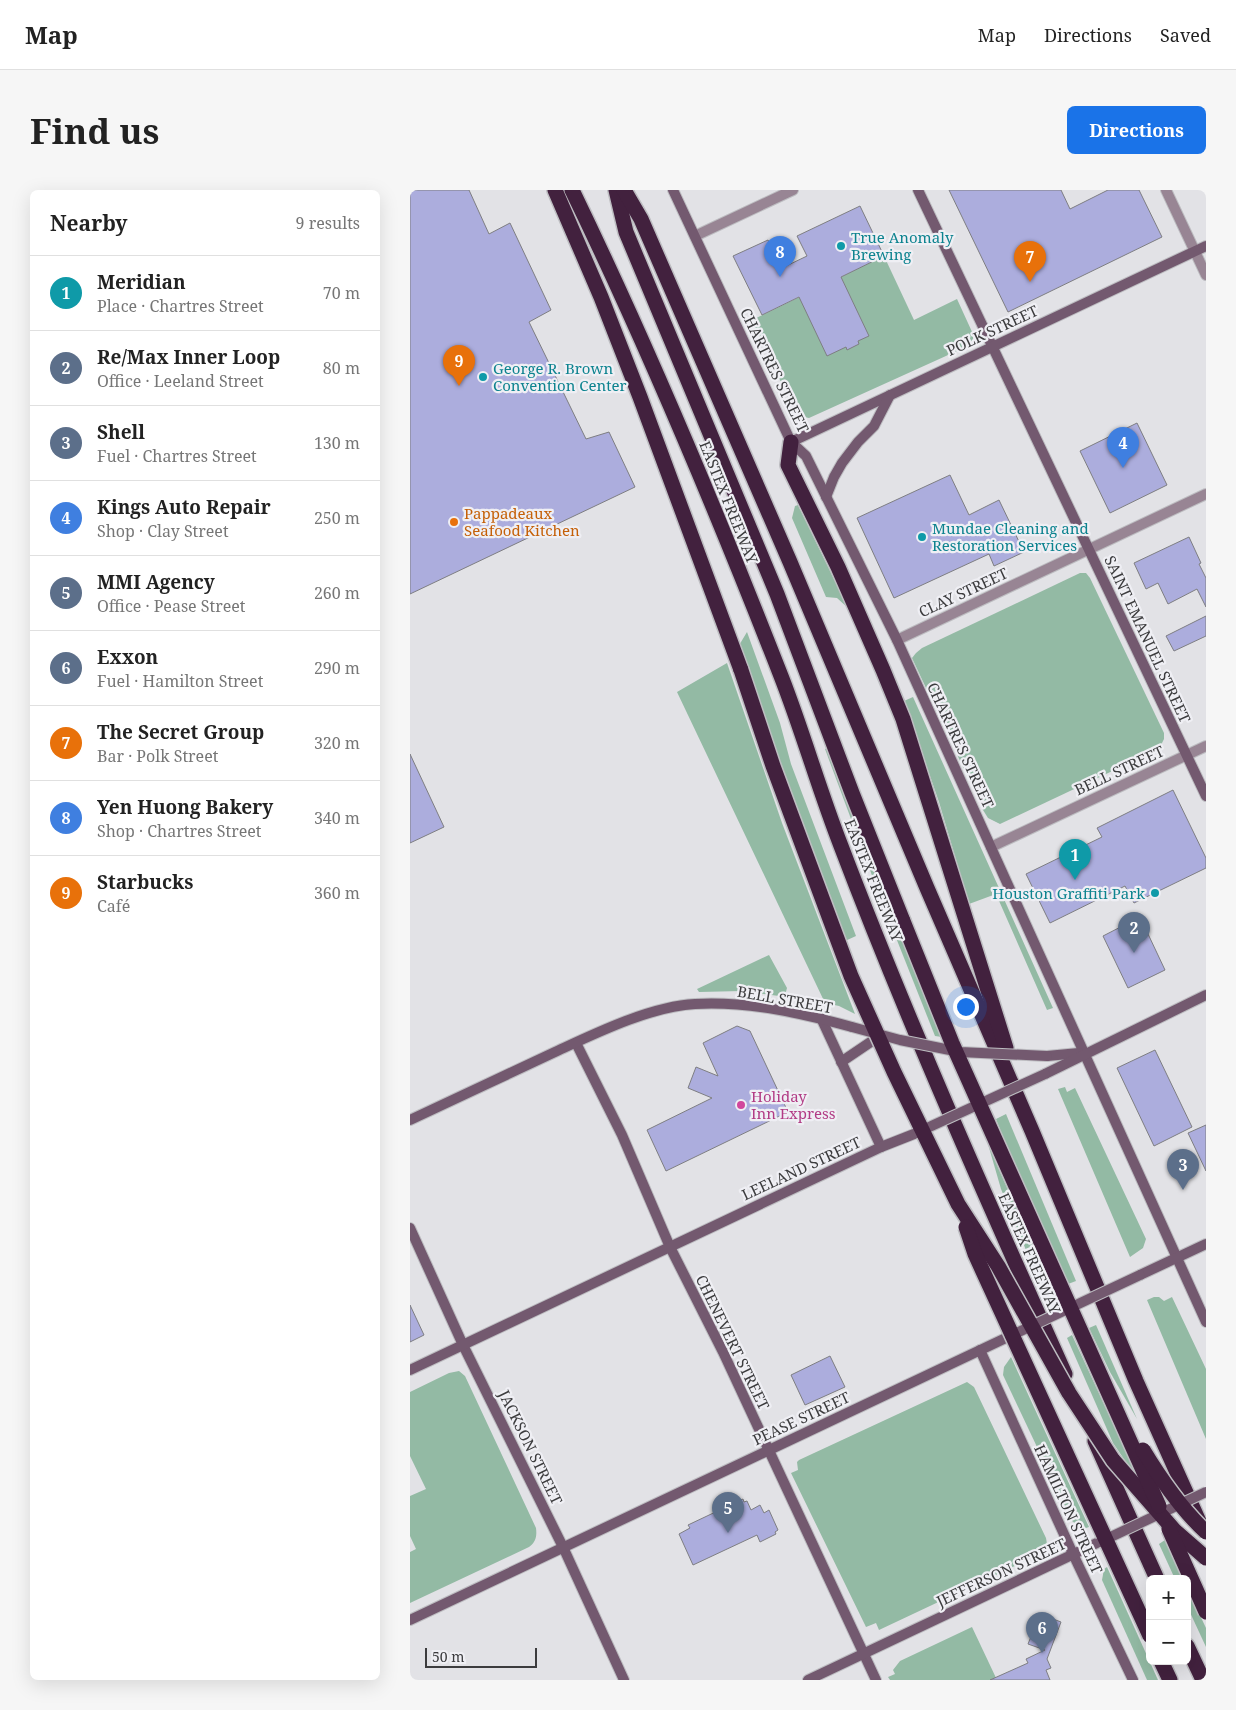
<!DOCTYPE html>
<html lang="en">
<head>
<meta charset="utf-8">
<style>
  :root { --surface:#fff; --page:#f6f6f6; --text:#222; --muted:#767676; --line:#e0e0e0; --accent:#1a73e8 }
  body { margin:0; font-family:"Noto Serif",serif; background:var(--page); color:var(--text) }
  .controls { position:absolute; right:15px; bottom:15px; display:grid; overflow:hidden; border-radius:8px; box-shadow:0 5px 20px #0002 }
  .controls button { width:45px; height:45px; display:grid; place-items:center; padding:0; border:0; border-bottom:1px solid var(--line); background:var(--surface); color:var(--text); font:25px sans-serif }
  .scale { position:absolute; left:15px; bottom:12px; width:112px; box-sizing:border-box; padding-left:5px; border:2px solid #3c3c3e; border-top:0; font-size:14px; line-height:18px; white-space:nowrap; color:#3c3c3e; -webkit-text-stroke:4px #efeff4; paint-order:stroke }
  .you { position:absolute; left:555px; top:816px; width:18px; height:18px; margin:-12px; border:4px solid #fff; border-radius:50%; background:#1a73e8; box-shadow:0 0 0 8px #1a73e833 }
  .badge { display:grid; place-items:center; width:32px; height:32px; border-radius:50%; background:var(--accent); color:#fff; font-size:16px; font-weight:700 }
  .pin { position:absolute; translate:-50% -41px; filter:drop-shadow(0 1px 2px #0008) }
  .pin::after { content:''; position:absolute; top:26px; width:18px; height:15px; background:inherit; clip-path:polygon(0 0,100% 0,50% 100%) }
  .list { margin:0; padding:0; list-style:none }
  h2 { display:flex; justify-content:space-between; align-items:center; height:65px; margin:0; padding:0 20px; font-size:21px }
  h2 small { font-size:16px; font-weight:400; color:var(--muted) }
  .list li { display:grid; grid-template-columns:32px 1fr auto; gap:15px; align-items:center; box-sizing:border-box; height:75px; padding:0 20px; border-top:1px solid var(--line) }
  .list b { display:block; font-size:19px; white-space:nowrap }
  .list p { margin:0; font-size:16px; white-space:nowrap; color:var(--muted) }
  .list em { font-size:16px; font-style:normal; color:var(--muted) }
  .map { position:relative; flex:none; width:796px; height:1490px; overflow:hidden; border-radius:8px }
  header { display:flex; align-items:center; gap:30px; box-sizing:border-box; height:70px; padding:0 25px; background:var(--surface); border-bottom:1px solid var(--line) }
  header strong { font-size:24px }
  nav { display:flex; gap:28px; margin-inline-start:auto; font-size:18px }
  .intro { display:flex; align-items:center; justify-content:space-between; box-sizing:border-box; height:120px; padding:0 30px }
  h1 { margin:0; font-size:35px }
  .button { padding:12px 22px; border-radius:8px; background:var(--accent); color:#fff; font-size:18px; font-weight:700 }
  main { display:flex; gap:30px; padding:0 30px }
  aside { flex:1; background:var(--surface); border-radius:8px; box-shadow:0 5px 20px #0002 }
  .map>svg:first-child { display:block }
  .green { fill:#93baa4 }
  .building { fill:#acaddd; stroke:#7e7e82 }
  .lines { fill:none; stroke-linecap:round; stroke-linejoin:round }
  .street-casing { stroke:#bdbdc1; stroke-width:12 }
  .secondary-casing { stroke:#bdbdc1; stroke-width:12 }
  .highway-casing { stroke:#bdbdc1; stroke-width:18 }
  .street { stroke:#988594; stroke-width:10 }
  .secondary { stroke:#73596f; stroke-width:10 }
  .highway { stroke:#42213e; stroke-width:15 }
  .secondary-bridge-casing { stroke:#bdbdc1; stroke-width:12; stroke-linecap:butt }
  .highway-bridge-casing { stroke:#bdbdc1; stroke-width:18; stroke-linecap:butt }
  .secondary-bridge { stroke:#73596f; stroke-width:10 }
  .highway-bridge { stroke:#42213e; stroke-width:15 }
  .culture-dot { fill:#0f9aa8; stroke:#efeff4; stroke-width:2 }
  .food-dot { fill:#e8710a; stroke:#efeff4; stroke-width:2 }
  .hotel-dot { fill:#d1479c; stroke:#efeff4; stroke-width:2 }
  .labels { text-anchor:middle; dominant-baseline:central; stroke-width:4.5; stroke-linejoin:round; paint-order:stroke }
  .culture-label { font-size:15px; fill:#0d838f; stroke:#efeff4; text-anchor:start }
  .street-label { font-size:15px; fill:#3c3c3e; stroke:#efeff4 }
  .food-label { font-size:15px; fill:#c56008; stroke:#efeff4; text-anchor:start }
  .hotel-label { font-size:15px; fill:#b23c85; stroke:#efeff4; text-anchor:start }
</style>
</head>
<body>
<header>
<strong>Map</strong>
<nav><a>Map</a><a>Directions</a><a>Saved</a></nav>
</header>
<div class="intro"><h1>Find us</h1><a class="button">Directions</a></div>
<main>
<aside>
<h2>Nearby<small>9 results</small></h2>
<ul class="list">
<li><span class="badge" style="background:#0f9aa8">1</span><div><b>Meridian</b><p>Place · Chartres Street</p></div><em>70 m</em></li>
<li><span class="badge" style="background:#5c6f8a">2</span><div><b>Re/Max Inner Loop</b><p>Office · Leeland Street</p></div><em>80 m</em></li>
<li><span class="badge" style="background:#5c6f8a">3</span><div><b>Shell</b><p>Fuel · Chartres Street</p></div><em>130 m</em></li>
<li><span class="badge" style="background:#3f7fe0">4</span><div><b>Kings Auto Repair</b><p>Shop · Clay Street</p></div><em>250 m</em></li>
<li><span class="badge" style="background:#5c6f8a">5</span><div><b>MMI Agency</b><p>Office · Pease Street</p></div><em>260 m</em></li>
<li><span class="badge" style="background:#5c6f8a">6</span><div><b>Exxon</b><p>Fuel · Hamilton Street</p></div><em>290 m</em></li>
<li><span class="badge" style="background:#e8710a">7</span><div><b>The Secret Group</b><p>Bar · Polk Street</p></div><em>320 m</em></li>
<li><span class="badge" style="background:#3f7fe0">8</span><div><b>Yen Huong Bakery</b><p>Shop · Chartres Street</p></div><em>340 m</em></li>
<li><span class="badge" style="background:#e8710a">9</span><div><b>Starbucks</b><p>Café</p></div><em>360 m</em></li>
</ul>
</aside>
<div class="map">
<svg width="796" height="1490" viewBox="0 0 796 1490">
  <rect width="100%" height="100%" fill="#e2e2e6"/>
  <g class="green">
    <polygon points="474,66 504,130 547,109 563,144 563,149 558,156 399,228 390,226 385,222 342,130"/>
    <polygon points="388,315 438,418 427,408 416,407 382,328 385,316"/>
    <polygon points="670,383 676,383 680,388 754,543 754,549 749,559 590,634 578,628 573,620 502,468 506,463 512,458"/>
    <polygon points="337,442 370,533 381,574 446,746 435,751 403,669 328,457"/>
    <polygon points="317,473 372,633 445,824 429,816 415,813 267,502"/>
    <polygon points="503,507 643,818 637,820 586,704 559,714 529,612 494,511"/>
    <polygon points="418,558 532,847 525,846 473,715 415,559"/>
    <polygon points="359,765 377,798 375,805 369,806 332,801 289,802 287,799"/>
    <polygon points="655,897 657,902 665,898 736,1049 733,1058 720,1067 648,899"/>
    <polygon points="596,924 666,1091 658,1094 597,958 586,929"/>
    <polygon points="578,954 641,1099 634,1104 591,999"/>
    <polygon points="744,1107 749,1107 754,1111 762,1107 796,1179 796,1249 737,1110"/>
    <polygon points="686,1135 727,1229 700,1182 679,1138"/>
    <polygon points="662,1145 731,1294 703,1253 657,1148"/>
    <polygon points="601,1167 679,1337 673,1339 662,1331 593,1185 594,1177"/>
    <path d="M49,1181l6,5 71,152c1,8 0,14 -7,19l-119,56v-51l6,-3 -6,-13v-40l16,-7 -16,-33v-64l39,-19z"/>
    <path d="M557,1192l7,5 72,151c2,9 0,12 -8,17l-159,75 -3,-7 -10,4 -75,-154 7,-3 -1,-8 2,-2z"/>
    <polygon points="755,1350 773,1389 765,1389 749,1354"/>
    <polygon points="697,1377 748,1490 737,1490 692,1390 694,1379"/>
    <polygon points="777,1398 796,1438 796,1457 777,1416"/>
    <polygon points="562,1437 587,1490 480,1490 478,1487 485,1484 483,1480 490,1471"/>
  </g>
  <g class="building">
    <polygon points="0,0 59,0 79,44 100,33 141,120 119,132 176,249 199,242 225,297 0,404"/>
    <polygon points="539,0 651,0 660,19 698,0 729,0 752,47 598,122"/>
    <polygon points="450,16 474,66 431,87 459,146 448,151 449,154 437,160 436,157 417,166 389,107 352,125 323,66 358,50 372,78 397,66 387,46"/>
    <polygon points="727,233 757,295 700,323 670,261"/>
    <polygon points="540,285 559,325 589,310 614,362 584,376 579,364 484,408 447,328"/>
    <polygon points="779,347 791,373 789,374 796,388 796,417 787,399 758,414 748,393 736,399 724,373"/>
    <polygon points="796,426 796,446 764,461 756,446"/>
    <polygon points="0,564 34,637 0,653"/>
    <polygon points="763,600 796,668 796,678 724,713 715,696 640,733 616,684 692,647 687,638"/>
    <polygon points="730,727 755,780 718,798 693,746"/>
    <polygon points="327,836 340,841 378,922 256,981 237,940 302,908 278,898 286,877 308,886 293,853"/>
    <polygon points="745,860 782,937 744,956 707,878"/>
    <polygon points="796,935 796,981 778,943"/>
    <polygon points="0,1115 14,1145 0,1152"/>
    <polygon points="420,1166 435,1197 395,1215 381,1185"/>
    <polygon points="333,1309 334,1312 337,1311 341,1320 350,1315 354,1323 359,1320 368,1340 365,1342 366,1344 350,1352 347,1345 283,1375 269,1344 280,1338 278,1335"/>
    <polygon points="630,1424 651,1432 637,1469 641,1478 636,1480 640,1490 580,1490 618,1473 616,1469 635,1460 618,1454"/>
  </g>
  <g class="lines">
    <defs>
      <g id="street">
        <polyline points="756,0 796,85"/>
        <polyline points="285,46 383,0"/>
        <polyline points="487,450 796,304"/>
        <polyline points="581,657 796,556"/>
      </g>
      <g id="secondary">
        <polyline points="263,0 381,252 396,266 487,450 796,1132"/>
        <polyline points="508,0 796,606"/>
        <polyline points="381,252 796,56"/>
        <polyline points="416,307 424,287 432,273 448,252 464,236 480,205"/>
        <polyline points="411,828 471,957"/>
        <polyline points="166,853 212,945 260,1057 313,1162 466,1490"/>
        <polyline points="637,866 669,863"/>
        <polyline points="431,872 471,845"/>
        <polyline points="635,884 796,805"/>
        <path d="M0,930c48,-23 97,-45 145,-68 39,-18 96,-46 140,-48 53,-3 106,9 157,23"/>
        <polyline points="0,1038 53,1155 153,1357 214,1490"/>
        <polyline points="730,1085 796,1054"/>
        <polyline points="570,1160 663,1364 723,1490"/>
        <polyline points="0,1180 471,957 504,944"/>
        <polyline points="0,1430 600,1146"/>
        <polyline points="398,1490 689,1352"/>
      </g>
      <g id="highway">
        <polyline points="145,0 191,107 230,207 331,480"/>
        <path d="M162,0c77,159 145,322 209,486 22,56 38,114 60,170 68,179 146,354 224,528"/>
        <polyline points="206,0 216,42 367,404 442,603 493,731"/>
        <polyline points="214,0 231,29 380,372 517,698 622,941 726,1191 791,1336"/>
        <polyline points="381,252 378,275 428,377 473,480 493,529 596,858"/>
        <polyline points="685,1251 747,1389"/>
        <polyline points="777,1456 793,1490"/>
        <polyline points="751,1471 760,1490"/>
      </g>
    </defs>
    <use href="#street" class="street-casing"/>
    <use href="#secondary" class="secondary-casing"/>
    <use href="#highway" class="highway-casing"/>
    <use href="#street" class="street"/>
    <use href="#secondary" class="secondary"/>
    <use href="#highway" class="highway"/>
    <defs>
      <g id="secondary-bridge">
        <polyline points="442,837 490,850 550,862 637,866"/>
        <polyline points="504,944 635,884"/>
        <polyline points="600,1146 730,1085"/>
        <polyline points="690,1352 796,1302"/>
      </g>
      <g id="highway-bridge">
        <polyline points="331,480 363,576 441,786 484,882 548,1014 588,1076 659,1203 703,1270 765,1341 796,1368"/>
        <polyline points="493,731 542,853 749,1316"/>
        <polyline points="556,1037 565,1064 740,1446"/>
        <path d="M733,1260c17,28 39,60 63,82"/>
        <polyline points="759,1339 796,1422"/>
      </g>
    </defs>
    <use href="#secondary-bridge" class="secondary-bridge-casing"/>
    <use href="#highway-bridge" class="highway-bridge-casing"/>
    <use href="#secondary-bridge" class="secondary-bridge"/>
    <use href="#highway-bridge" class="highway-bridge"/>
  </g>
  <g class="culture-dot">
    <circle cx="431" cy="56" r="5"/>
    <circle cx="73" cy="187" r="5"/>
    <circle cx="512" cy="347" r="5"/>
    <circle cx="745" cy="703" r="5"/>
  </g>
  <circle class="food-dot" cx="44" cy="332" r="5"/>
  <circle class="hotel-dot" cx="331" cy="915" r="5"/>
  <g class="labels">
    <g class="culture-label">
      <text x="441" y="47">True Anomaly<tspan x="441" dy="17">Brewing</tspan></text>
      <text x="83" y="178">George R. Brown<tspan x="83" dy="17">Convention Center</tspan></text>
      <text x="522" y="338">Mundae Cleaning and<tspan x="522" dy="17">Restoration Services</tspan></text>
      <text x="735" y="703" text-anchor="end">Houston Graffiti Park</text>
    </g>
    <g class="street-label">
      <text transform="translate(582 140) rotate(-25)">POLK STREET</text>
      <text transform="translate(365 180) rotate(64)">CHARTRES STREET</text>
      <text transform="translate(319 312) rotate(68)">EASTEX FREEWAY</text>
      <text transform="translate(553 402) rotate(-25)">CLAY STREET</text>
      <text transform="translate(738 449) rotate(65)">SAINT EMANUEL STREET</text>
      <text transform="translate(551 555) rotate(65)">CHARTRES STREET</text>
      <text transform="translate(709 580) rotate(-25)">BELL STREET</text>
      <text transform="translate(464 690) rotate(68)">EASTEX FREEWAY</text>
      <text transform="translate(375 809) rotate(10)">BELL STREET</text>
      <text transform="translate(391 978) rotate(-25)">LEELAND STREET</text>
      <text transform="translate(620 1063) rotate(66)">EASTEX FREEWAY</text>
      <text transform="translate(323 1152) rotate(64)">CHENEVERT STREET</text>
      <text transform="translate(391 1228) rotate(-25)">PEASE STREET</text>
      <text transform="translate(121 1257) rotate(64)">JACKSON STREET</text>
      <text transform="translate(659 1319) rotate(65)">HAMILTON STREET</text>
      <text transform="translate(591 1382) rotate(-25)">JEFFERSON STREET</text>
    </g>
    <g class="food-label">
      <text x="54" y="323">Pappadeaux<tspan x="54" dy="17">Seafood Kitchen</tspan></text>
    </g>
    <g class="hotel-label">
      <text x="341" y="906">Holiday<tspan x="341" dy="17">Inn Express</tspan></text>
    </g>
  </g>
</svg>
<div class="controls">
<button>+</button>
<button>−</button>
</div>
<div class="scale">50 m</div>
<div class="you"></div>
<div class="pin badge" style="left:665px;top:690px;background:#0f9aa8">1</div>
<div class="pin badge" style="left:724px;top:763px;background:#5c6f8a">2</div>
<div class="pin badge" style="left:773px;top:1000px;background:#5c6f8a">3</div>
<div class="pin badge" style="left:713px;top:278px;background:#3f7fe0">4</div>
<div class="pin badge" style="left:318px;top:1343px;background:#5c6f8a">5</div>
<div class="pin badge" style="left:632px;top:1463px;background:#5c6f8a">6</div>
<div class="pin badge" style="left:620px;top:92px;background:#e8710a">7</div>
<div class="pin badge" style="left:370px;top:87px;background:#3f7fe0">8</div>
<div class="pin badge" style="left:49px;top:196px;background:#e8710a">9</div>
</div>
</main>
</body>
</html>
